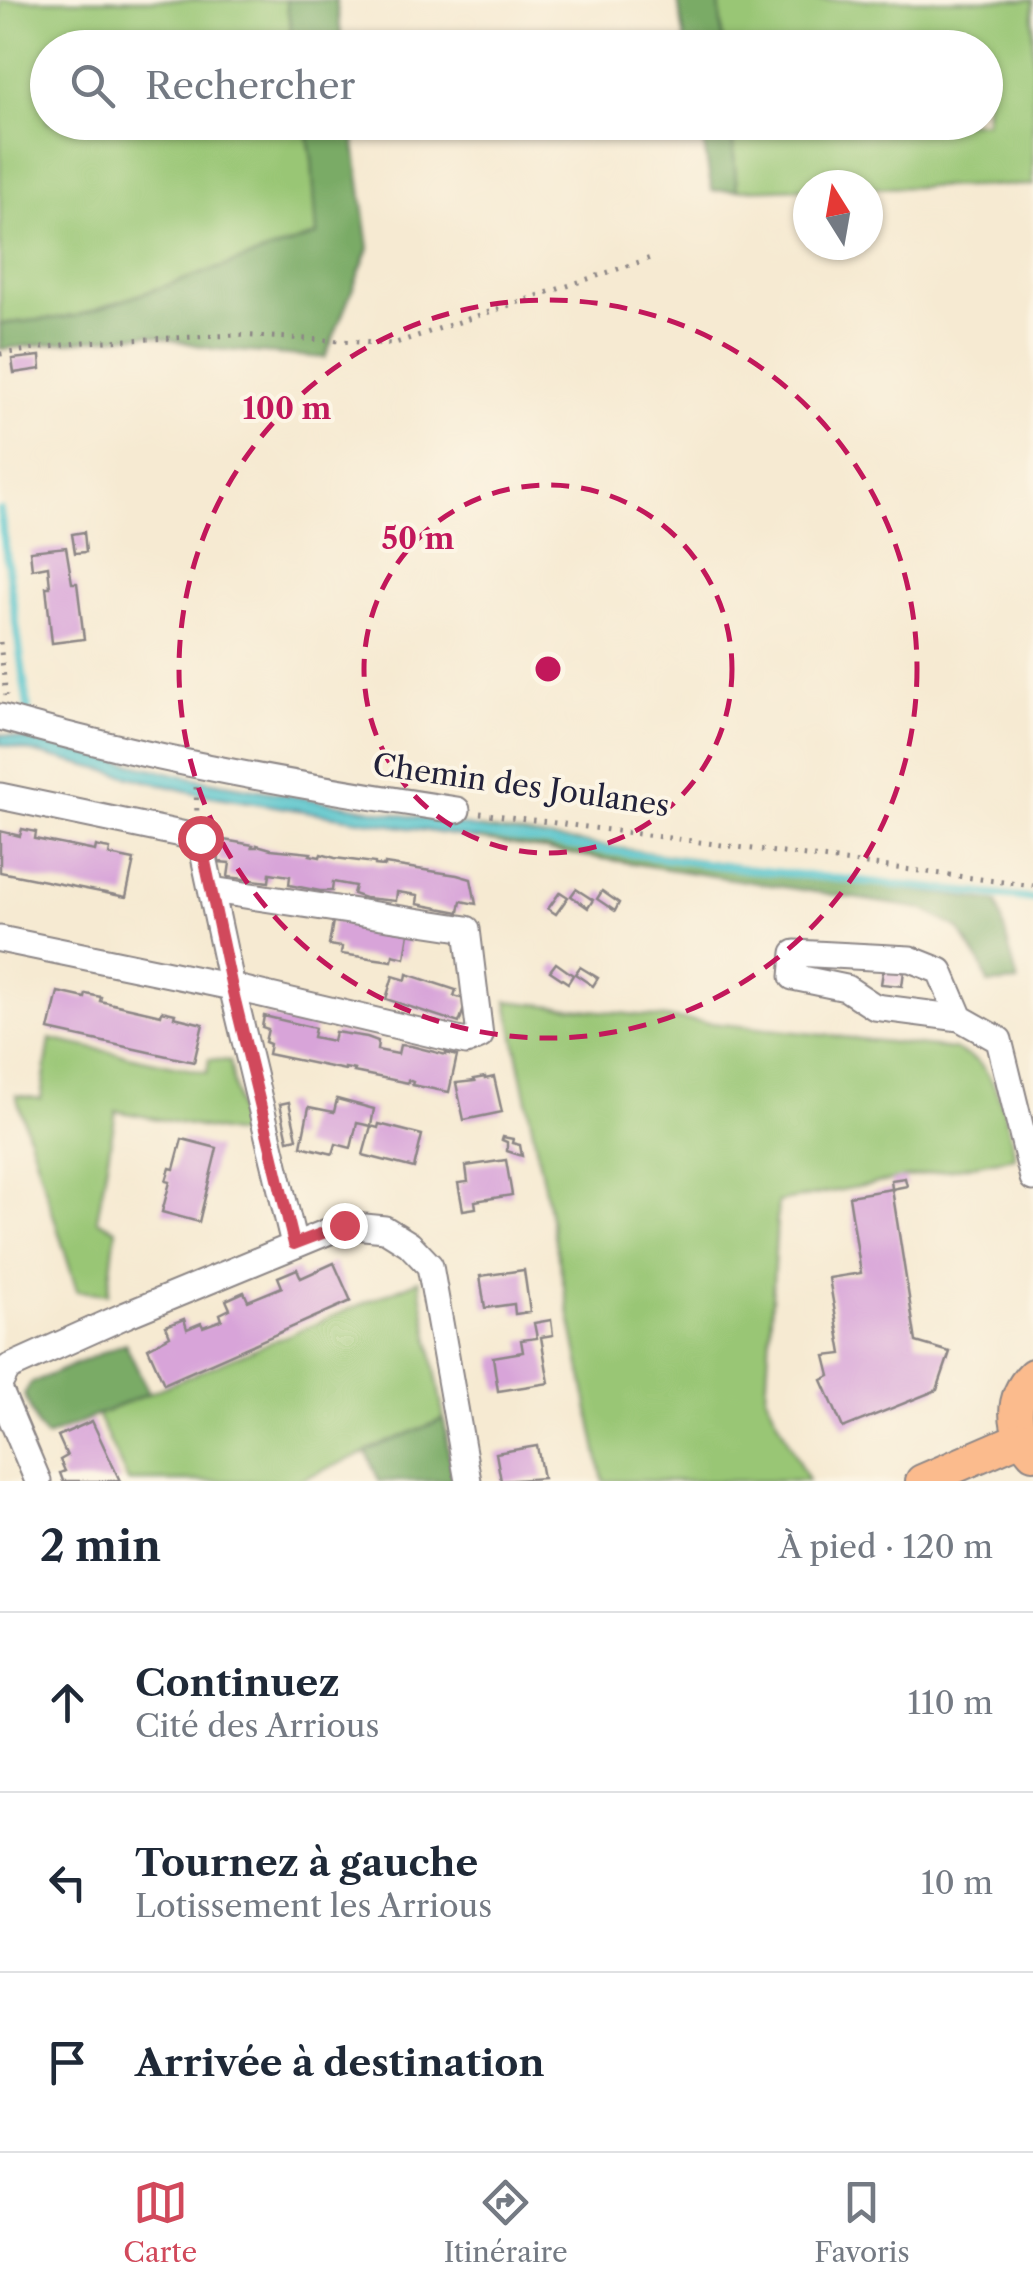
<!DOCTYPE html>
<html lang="fr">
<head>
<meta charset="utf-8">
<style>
  :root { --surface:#fff; --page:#f6f6f7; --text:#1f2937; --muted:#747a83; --line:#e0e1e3; --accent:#d1495b }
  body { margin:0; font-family:"Libre Caslon Text",serif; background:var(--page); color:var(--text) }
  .compass { position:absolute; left:793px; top:170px; width:90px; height:90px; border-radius:50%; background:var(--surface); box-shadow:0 2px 8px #0004; rotate:349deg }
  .stop { position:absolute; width:30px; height:30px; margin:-22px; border:8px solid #d1495b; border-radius:50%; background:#fff }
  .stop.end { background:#d1495b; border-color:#fff; box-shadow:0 2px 10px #0008 }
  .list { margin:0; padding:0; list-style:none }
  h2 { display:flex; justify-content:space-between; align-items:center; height:130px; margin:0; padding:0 40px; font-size:42px }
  h2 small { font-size:32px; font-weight:400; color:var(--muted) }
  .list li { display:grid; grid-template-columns:65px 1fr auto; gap:30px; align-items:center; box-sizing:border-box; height:180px; padding:0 40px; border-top:2px solid var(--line) }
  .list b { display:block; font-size:38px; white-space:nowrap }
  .list p { margin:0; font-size:32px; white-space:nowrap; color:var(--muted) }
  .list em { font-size:32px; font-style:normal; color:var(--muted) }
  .icon { flex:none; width:55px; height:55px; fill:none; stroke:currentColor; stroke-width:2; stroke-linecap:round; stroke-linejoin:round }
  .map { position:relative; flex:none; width:1033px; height:1481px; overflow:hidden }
  .search { position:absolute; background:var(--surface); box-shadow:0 2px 8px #0004; left:30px; right:30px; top:30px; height:110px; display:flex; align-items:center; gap:25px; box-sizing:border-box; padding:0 35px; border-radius:55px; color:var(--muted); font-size:38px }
  .sheet { height:670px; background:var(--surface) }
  nav { display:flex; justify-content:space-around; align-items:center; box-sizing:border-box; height:140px; border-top:2px solid var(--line); background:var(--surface); font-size:28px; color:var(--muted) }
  nav a { display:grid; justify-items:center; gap:5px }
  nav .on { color:var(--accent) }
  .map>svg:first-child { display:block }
  .green { fill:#99c674; stroke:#5e7458; stroke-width:2.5 }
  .forest { fill:#7aab66; stroke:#4e6650; stroke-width:2.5 }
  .water { fill:#57c4cc; stroke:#3c7384; stroke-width:2.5 }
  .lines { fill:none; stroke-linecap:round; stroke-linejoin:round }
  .stream { stroke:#57c4cc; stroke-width:8 }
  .building { fill:#d8a4d9 }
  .minor-casing { stroke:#8c8686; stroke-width:29 }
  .major-casing { stroke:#8c8686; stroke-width:36 }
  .path { stroke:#8c8686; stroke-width:5; stroke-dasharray:2.5 8; stroke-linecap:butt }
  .minor { stroke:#fff; stroke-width:25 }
  .major { stroke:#fbbb8d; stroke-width:32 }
  .route { stroke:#d1495b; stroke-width:12 }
  .ring { fill:none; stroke:#c2185b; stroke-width:5; stroke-dasharray:18 12 }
  .labels { text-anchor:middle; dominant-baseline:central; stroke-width:8; stroke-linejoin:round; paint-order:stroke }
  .street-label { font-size:30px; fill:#22223b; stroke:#fcf5e5 }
  .centre { fill:#c2185b; stroke:#fcf5e5; stroke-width:5 }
  .ring-label { font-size:30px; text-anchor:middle; font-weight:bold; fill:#c2185b; stroke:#fcf5e5; stroke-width:8; stroke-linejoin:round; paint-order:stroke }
</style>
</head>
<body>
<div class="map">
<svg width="1033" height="1481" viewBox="0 0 1033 1481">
  <rect width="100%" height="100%" fill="#fcf5e5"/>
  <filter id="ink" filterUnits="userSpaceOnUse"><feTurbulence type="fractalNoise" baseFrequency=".01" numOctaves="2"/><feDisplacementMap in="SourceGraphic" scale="20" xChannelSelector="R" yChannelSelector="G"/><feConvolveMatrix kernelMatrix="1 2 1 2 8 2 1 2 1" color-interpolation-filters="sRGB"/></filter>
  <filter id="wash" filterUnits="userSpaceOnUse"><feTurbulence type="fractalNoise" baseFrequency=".0048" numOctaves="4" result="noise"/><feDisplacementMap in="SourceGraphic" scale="40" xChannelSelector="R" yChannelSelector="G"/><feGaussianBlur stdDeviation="2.25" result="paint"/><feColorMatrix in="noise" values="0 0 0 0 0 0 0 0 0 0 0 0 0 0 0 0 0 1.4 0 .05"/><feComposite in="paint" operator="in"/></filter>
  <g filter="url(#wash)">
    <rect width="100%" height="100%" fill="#f6ead2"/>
    <g class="green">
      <polygon points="0,0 286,0 294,47 48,48 48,122 306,123 312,160 318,235 76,316 0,324"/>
      <polygon points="719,0 1033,0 1033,185 868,188 868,185 808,185 808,188 737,190 731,123 986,122 986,48 723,47"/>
      <path d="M507,1001l447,48c7,4 15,7 21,11 23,17 35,70 40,97l-237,45 -12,194 42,85h-205z"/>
      <polygon points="50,1039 207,1073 209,1059 230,1061 242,1135 116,1111 97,1220 116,1229 108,1294 77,1291 16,1095 41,1099"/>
      <polygon points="419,1280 444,1419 298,1481 128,1481 97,1415"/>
    </g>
    <g class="forest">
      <polygon points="286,0 336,0 343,47 294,47"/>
      <polygon points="678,0 719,0 723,47 686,47"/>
      <polygon points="306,123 352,123 369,248 325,358 214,349 147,334 0,349 0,324 76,316 317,235 312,160"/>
      <polygon points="700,123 731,123 737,190 712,191"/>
      <polygon points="477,828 997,902 1018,982 988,984 981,964 959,929 922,909 477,839"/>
      <polygon points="125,1343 149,1393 46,1437 38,1427 24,1394 31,1383"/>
      <polygon points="444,1419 453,1481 379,1481 366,1451"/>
    </g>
    <polygon class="water" points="0,734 208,781 477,828 477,839 199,794 0,744"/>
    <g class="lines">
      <g class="stream">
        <polyline points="0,510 28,709"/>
        <polyline points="467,832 753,870 1033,899"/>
      </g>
    </g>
    <g id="blocks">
      <g class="building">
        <polygon points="40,356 41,369 14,373 12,359"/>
        <polygon points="84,532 86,552 75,553 72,534"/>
        <polygon points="66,547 72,583 77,583 84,639 52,643 46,587 50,587 48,566 32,569 30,551"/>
        <polygon points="22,829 36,832 35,839 95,851 96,846 104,848 110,849 109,855 134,860 126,897 0,872 0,831 20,836"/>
        <polygon points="218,839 253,845 252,847 257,847 257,845 271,849 311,853 310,855 320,857 321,854 335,858 375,863 375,865 385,866 385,864 457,875 471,879 476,904 461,901 459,912 417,904 418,895 397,892 396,901 365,898 353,894 355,886 333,882 332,891 320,891 289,885 290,876 270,873 269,882 228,877 230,863 219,862"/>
        <polygon points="576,889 593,900 588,908 571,896"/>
        <polygon points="602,891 619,903 615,911 597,899"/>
        <polygon points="560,892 568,897 556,914 548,909"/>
        <polygon points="333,921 409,933 405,958 393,955 392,961 341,954 342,947 329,945"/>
        <polygon points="885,960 904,971 902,986 881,984"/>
        <polygon points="556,963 573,975 568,983 550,971"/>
        <polygon points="580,967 598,978 593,986 575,974"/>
        <polygon points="407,974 456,990 454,996 467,1000 459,1023 386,999 393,976 406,980"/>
        <polygon points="58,992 85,998 86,994 101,997 100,1001 161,1015 162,1011 175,1014 174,1017 203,1024 194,1062 49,1030"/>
        <polygon points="264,1016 315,1028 313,1037 333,1041 335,1032 367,1037 378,1041 377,1050 398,1054 400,1045 411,1046 446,1055 446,1053 457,1056 449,1092 412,1085 413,1082 408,1080 408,1083 354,1072 355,1070 345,1068 345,1070 268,1054 270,1044 265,1042 268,1029 262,1027"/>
        <polygon points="485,1077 485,1079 494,1077 502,1112 464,1120 456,1083 475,1081 474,1079"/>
        <polygon points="337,1099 374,1109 371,1126 357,1123 351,1148 336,1144 333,1154 301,1146 309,1107 334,1112"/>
        <polygon points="289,1102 297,1138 288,1140 280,1104"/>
        <polygon points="379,1124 422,1135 414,1168 363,1155 371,1126 378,1128"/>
        <polygon points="503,1137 513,1139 512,1143 520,1145 522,1156 507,1151 507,1142 502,1140"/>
        <polygon points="182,1139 217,1148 199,1222 162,1212 170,1182 166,1181 170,1168 174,1169"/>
        <polygon points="506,1160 512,1195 475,1201 476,1208 463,1210 458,1183 468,1182 466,1166"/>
        <polygon points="905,1178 907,1186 892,1189 891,1180"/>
        <polygon points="892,1189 916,1342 950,1352 937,1390 843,1428 822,1380 830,1376 825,1356 842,1354 829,1278 861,1273 849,1196"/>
        <polygon points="334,1263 351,1301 164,1384 148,1348 170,1336 166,1326 184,1319 187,1329 201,1323 203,1327 222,1320 220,1314 230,1309 226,1300 244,1292 248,1301 282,1287 278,1277 297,1269 301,1278"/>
        <polygon points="524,1270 530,1312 515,1314 514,1304 485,1308 480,1276"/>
        <polygon points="551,1320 553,1335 541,1337 549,1383 498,1391 493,1357 523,1352 521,1340 537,1338 534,1323"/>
        <polygon points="92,1421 120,1481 63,1481 60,1473 65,1471 60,1460 67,1456 58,1436"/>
        <polygon points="537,1446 543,1478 501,1481 496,1453"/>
      </g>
    </g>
  </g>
  <g filter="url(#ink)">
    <use href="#blocks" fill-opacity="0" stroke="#8c8686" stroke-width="2.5"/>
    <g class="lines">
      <defs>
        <g id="minor">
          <path d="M0,717c150,43 303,70 457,93"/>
          <polyline points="0,796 200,838 232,987 466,1042 480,1036 467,929 212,890"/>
          <polyline points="0,939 232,987 294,1244"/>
          <polyline points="960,1018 940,971 910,959 795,953 793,977 846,988 875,1007 960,1018 999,1040 1033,1178"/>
          <polyline points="0,1383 8,1368 126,1315 344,1225 385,1229 409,1244 430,1266 468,1481"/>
          <polyline points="0,1391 38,1481"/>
        </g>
        <g id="major">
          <path d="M1033,1375c-23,23 -22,54 0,78"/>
          <polyline points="922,1481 1021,1438"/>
        </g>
      </defs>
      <use href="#minor" class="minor-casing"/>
      <use href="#major" class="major-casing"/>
      <g class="path">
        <polyline points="0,354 85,342 237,335 393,344 651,258"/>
        <polyline points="0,642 6,696"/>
        <polyline points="196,787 197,815"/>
        <polyline points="480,813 1033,886"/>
      </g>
      <use href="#minor" class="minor"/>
      <use href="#major" class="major"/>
    </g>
  </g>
  <g class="lines" filter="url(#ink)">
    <polyline class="route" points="200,838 232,988 294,1244 344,1225"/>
  </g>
  <g class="ring">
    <circle cx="548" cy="669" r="184"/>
    <circle cx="548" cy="669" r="369"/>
  </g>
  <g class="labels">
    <g class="street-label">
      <text transform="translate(521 785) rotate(8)">Chemin des Joulanes</text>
    </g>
  </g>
  <circle cx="548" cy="669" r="15" class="centre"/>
  <g class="ring-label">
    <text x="287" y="419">100 m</text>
    <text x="418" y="549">50 m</text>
  </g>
</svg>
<svg class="compass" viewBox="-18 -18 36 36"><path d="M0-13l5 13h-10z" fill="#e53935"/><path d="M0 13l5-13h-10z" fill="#747a83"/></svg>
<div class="stop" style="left:200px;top:838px"></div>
<div class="stop end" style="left:344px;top:1225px"></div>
<div class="search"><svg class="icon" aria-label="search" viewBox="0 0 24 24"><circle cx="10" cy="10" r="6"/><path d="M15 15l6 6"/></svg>Rechercher</div>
</div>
<section class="sheet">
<h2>2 min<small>À pied · 120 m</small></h2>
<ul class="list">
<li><svg class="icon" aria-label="ahead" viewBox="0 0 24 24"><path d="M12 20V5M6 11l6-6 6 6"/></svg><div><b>Continuez</b><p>Cité des Arrious</p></div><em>110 m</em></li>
<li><svg class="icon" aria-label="left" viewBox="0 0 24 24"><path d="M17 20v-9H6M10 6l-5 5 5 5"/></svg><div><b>Tournez à gauche</b><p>Lotissement les Arrious</p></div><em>10 m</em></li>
<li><svg class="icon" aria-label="arrive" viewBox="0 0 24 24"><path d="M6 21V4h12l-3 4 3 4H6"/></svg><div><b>Arrivée à destination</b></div></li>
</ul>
</section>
<nav>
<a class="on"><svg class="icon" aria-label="map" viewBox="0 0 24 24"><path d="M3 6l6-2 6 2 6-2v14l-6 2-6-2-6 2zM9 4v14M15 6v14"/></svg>Carte</a>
<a><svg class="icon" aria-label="directions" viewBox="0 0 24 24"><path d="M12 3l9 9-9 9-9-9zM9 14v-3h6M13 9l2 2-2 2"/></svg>Itinéraire</a>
<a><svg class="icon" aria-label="saved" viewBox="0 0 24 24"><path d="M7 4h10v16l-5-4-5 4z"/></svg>Favoris</a>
</nav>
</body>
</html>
